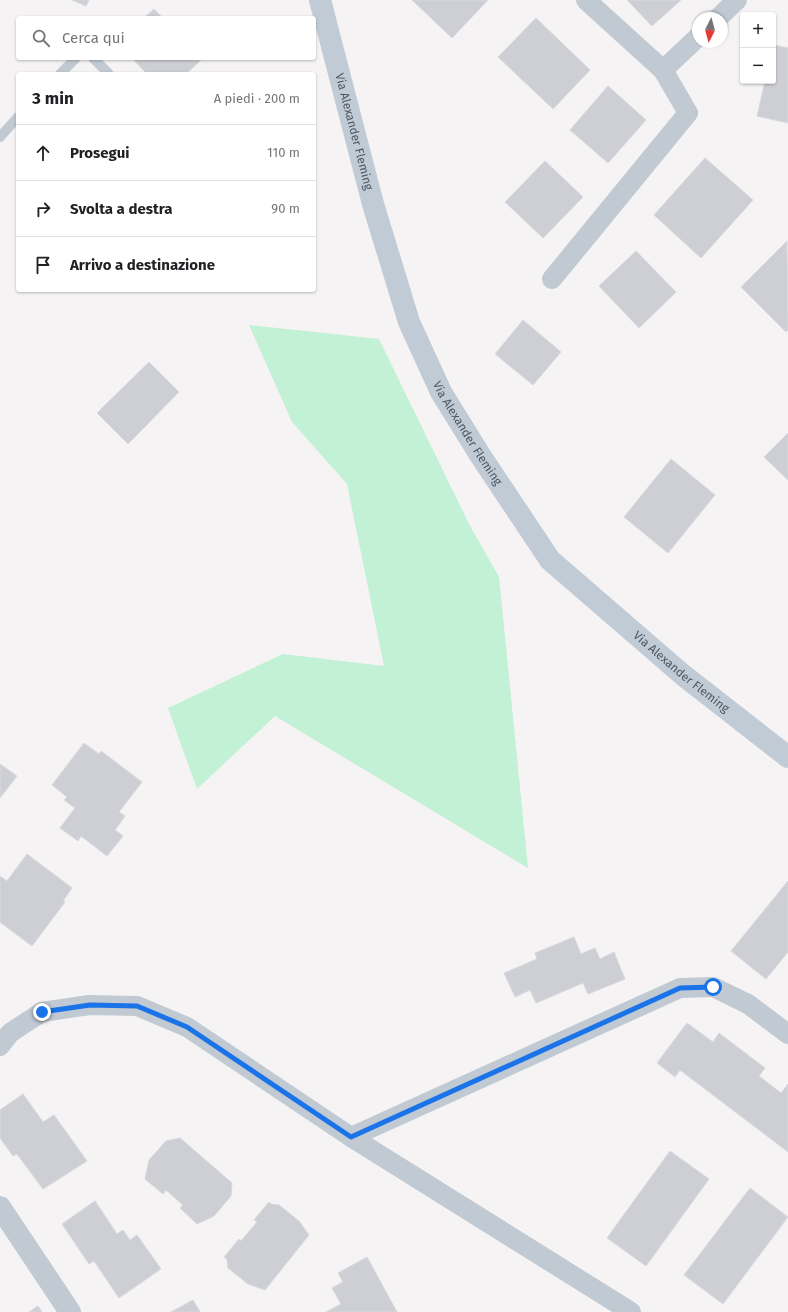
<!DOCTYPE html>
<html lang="it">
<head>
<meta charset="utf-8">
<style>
  :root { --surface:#fff; --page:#f2f2f2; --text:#202124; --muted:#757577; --line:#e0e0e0 }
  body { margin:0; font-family:"Fira Sans",sans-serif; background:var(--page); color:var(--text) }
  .controls { position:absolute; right:12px; top:12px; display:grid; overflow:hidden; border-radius:4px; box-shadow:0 1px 3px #0004 }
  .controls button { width:36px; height:36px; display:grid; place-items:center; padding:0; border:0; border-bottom:1px solid var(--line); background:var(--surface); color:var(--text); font:20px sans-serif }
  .compass { position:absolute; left:692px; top:12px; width:36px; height:36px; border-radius:50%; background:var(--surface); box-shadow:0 1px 3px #0004; rotate:186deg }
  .stop { position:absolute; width:12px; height:12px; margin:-9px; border:3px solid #1a73e8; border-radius:50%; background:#fff }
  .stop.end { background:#1a73e8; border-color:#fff; box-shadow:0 1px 4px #0008 }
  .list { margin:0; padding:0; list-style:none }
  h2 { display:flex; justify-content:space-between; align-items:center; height:52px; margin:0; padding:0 16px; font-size:17px }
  h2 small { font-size:13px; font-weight:400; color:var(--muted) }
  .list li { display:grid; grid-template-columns:26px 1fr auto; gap:12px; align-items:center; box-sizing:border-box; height:56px; padding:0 16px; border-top:1px solid var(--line) }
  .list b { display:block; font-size:15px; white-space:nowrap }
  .list em { font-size:13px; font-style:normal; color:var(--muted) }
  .icon { flex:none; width:22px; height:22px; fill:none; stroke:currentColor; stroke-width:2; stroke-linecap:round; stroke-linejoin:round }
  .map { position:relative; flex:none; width:788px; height:1312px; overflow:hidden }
  .search { position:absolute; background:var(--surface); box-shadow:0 1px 3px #0004; left:16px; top:16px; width:300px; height:44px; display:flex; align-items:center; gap:10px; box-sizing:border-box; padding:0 14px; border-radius:4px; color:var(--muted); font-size:15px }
  .panel { position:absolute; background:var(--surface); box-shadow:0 1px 3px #0004; left:16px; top:72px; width:300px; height:220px; border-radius:4px }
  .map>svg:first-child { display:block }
  .green { fill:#c3f1d5 }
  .building { fill:#cdcfd5; stroke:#d7d9de }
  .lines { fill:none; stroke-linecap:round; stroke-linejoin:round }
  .service { stroke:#c1cad2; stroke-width:10 }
  .minor { stroke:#c1cad2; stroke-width:20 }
  .tertiary { stroke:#c1cad2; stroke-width:22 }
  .secondary { stroke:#c1cbd6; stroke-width:22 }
  .route { stroke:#1a73e8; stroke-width:5 }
  .labels { text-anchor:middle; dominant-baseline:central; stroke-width:3.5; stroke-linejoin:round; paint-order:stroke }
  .street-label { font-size:12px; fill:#4a5661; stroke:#fff }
</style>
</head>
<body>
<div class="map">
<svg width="788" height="1312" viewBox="0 0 788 1312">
  <rect width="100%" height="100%" fill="#f5f3f3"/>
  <polygon class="green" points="249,325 379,339 469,524 499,577 528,868 275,716 197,789 168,708 283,654 384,666 347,484 292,422"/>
  <g class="building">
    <polygon points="72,0 89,0 86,6"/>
    <polygon points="412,0 488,0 452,38"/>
    <polygon points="627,0 681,0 652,26"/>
    <polygon points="154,9 163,18 144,18"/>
    <polygon points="536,18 590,70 553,109 498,57"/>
    <polygon points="774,45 788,48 788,123 757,116 765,81 773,81"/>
    <polygon points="132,58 200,58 202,59 186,74 147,74"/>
    <polygon points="608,86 646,120 608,163 570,130"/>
    <polygon points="705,158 753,200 701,258 654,215"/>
    <polygon points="545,161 583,197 543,238 505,202"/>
    <polygon points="787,241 788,330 786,332 741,287"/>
    <polygon points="636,251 676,292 639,328 599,286"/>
    <polygon points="523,320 561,352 533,385 495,354"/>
    <polygon points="149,362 179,392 128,444 97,413"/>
    <polygon points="788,433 788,480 764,457"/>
    <polygon points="671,459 715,495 668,553 624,517"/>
    <polygon points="84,743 99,754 101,751 142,782 119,812 125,816 115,830 123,836 107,856 81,836 78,841 60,828 75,808 64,800 67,797 52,785"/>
    <polygon points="0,764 17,776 0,798"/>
    <polygon points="27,854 72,888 63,901 65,902 32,946 0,922 0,876 7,881"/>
    <polygon points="788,881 788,952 766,979 731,951"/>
    <polygon points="574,937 581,954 595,948 600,959 614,952 625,979 588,994 583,983 536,1003 530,990 515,997 504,973 537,959 535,953"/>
    <polygon points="687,1023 713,1042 719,1033 765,1068 759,1076 781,1093 788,1084 788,1152 680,1070 675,1077 657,1063"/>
    <polygon points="23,1094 43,1122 54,1115 87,1161 43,1189 17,1154 13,1156 0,1138 0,1110"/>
    <polygon points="180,1138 232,1183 231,1196 214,1216 197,1224 180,1208 183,1205 166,1190 163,1194 145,1179 149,1160 166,1141"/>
    <polygon points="670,1151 709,1179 646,1266 607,1238"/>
    <polygon points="750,1188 788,1217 723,1304 684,1275"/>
    <polygon points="95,1201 117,1234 123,1230 130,1240 137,1235 161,1269 119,1298 94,1261 89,1264 62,1224"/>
    <polygon points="269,1202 271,1204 279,1205 299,1221 309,1235 265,1290 248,1284 228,1268 227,1259 224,1257 239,1239 241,1241 257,1222 254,1220"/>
    <polygon points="367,1257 397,1312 326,1312 341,1304 332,1288 343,1282 338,1273"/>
    <polygon points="193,1300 200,1312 171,1312"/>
    <polygon points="38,1306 42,1312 29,1312"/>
  </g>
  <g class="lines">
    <g class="service">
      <polyline points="93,58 109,74"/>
      <polyline points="60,74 76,58"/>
      <polyline points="0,137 18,117"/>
    </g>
    <g class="minor">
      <polyline points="718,18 737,0"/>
      <polyline points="663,70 698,37"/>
      <polyline points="552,279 688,113 663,70 586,0"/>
      <polyline points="0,1046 10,1033 42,1012 89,1005 137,1006 187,1027 351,1137 631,1312"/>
      <polyline points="351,1137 680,988 713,987 748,1004 788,1034"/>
    </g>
    <polyline class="tertiary" points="0,1207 70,1312"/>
    <path class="secondary" id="s1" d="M320,0l53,204 36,118 32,70 39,63 70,105 133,115 105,82"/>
  </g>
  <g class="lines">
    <polyline class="route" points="42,1012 90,1005 137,1006 187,1027 351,1137 680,988 713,987"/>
  </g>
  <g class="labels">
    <g class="street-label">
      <text stroke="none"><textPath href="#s1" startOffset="136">Via Alexander Fleming</textPath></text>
      <text stroke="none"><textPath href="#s1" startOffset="460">Via Alexander Fleming</textPath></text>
      <text stroke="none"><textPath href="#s1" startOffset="784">Via Alexander Fleming</textPath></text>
    </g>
  </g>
</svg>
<div class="controls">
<button>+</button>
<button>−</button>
</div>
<svg class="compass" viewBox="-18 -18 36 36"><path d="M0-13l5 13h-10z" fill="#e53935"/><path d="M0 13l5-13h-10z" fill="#757577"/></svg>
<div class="stop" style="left:713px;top:987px"></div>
<div class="stop end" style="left:42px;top:1012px"></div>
<div class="search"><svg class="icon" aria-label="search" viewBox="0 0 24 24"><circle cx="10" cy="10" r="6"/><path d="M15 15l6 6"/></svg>Cerca qui</div>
<section class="panel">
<h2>3 min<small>A piedi · 200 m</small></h2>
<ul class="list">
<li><svg class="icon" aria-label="ahead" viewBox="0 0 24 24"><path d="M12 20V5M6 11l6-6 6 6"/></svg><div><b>Prosegui</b></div><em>110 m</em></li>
<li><svg class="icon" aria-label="right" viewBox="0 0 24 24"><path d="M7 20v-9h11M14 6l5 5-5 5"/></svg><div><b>Svolta a destra</b></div><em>90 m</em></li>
<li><svg class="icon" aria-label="arrive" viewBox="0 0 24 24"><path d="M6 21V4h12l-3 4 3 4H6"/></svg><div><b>Arrivo a destinazione</b></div></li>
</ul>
</section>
</div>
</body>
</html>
